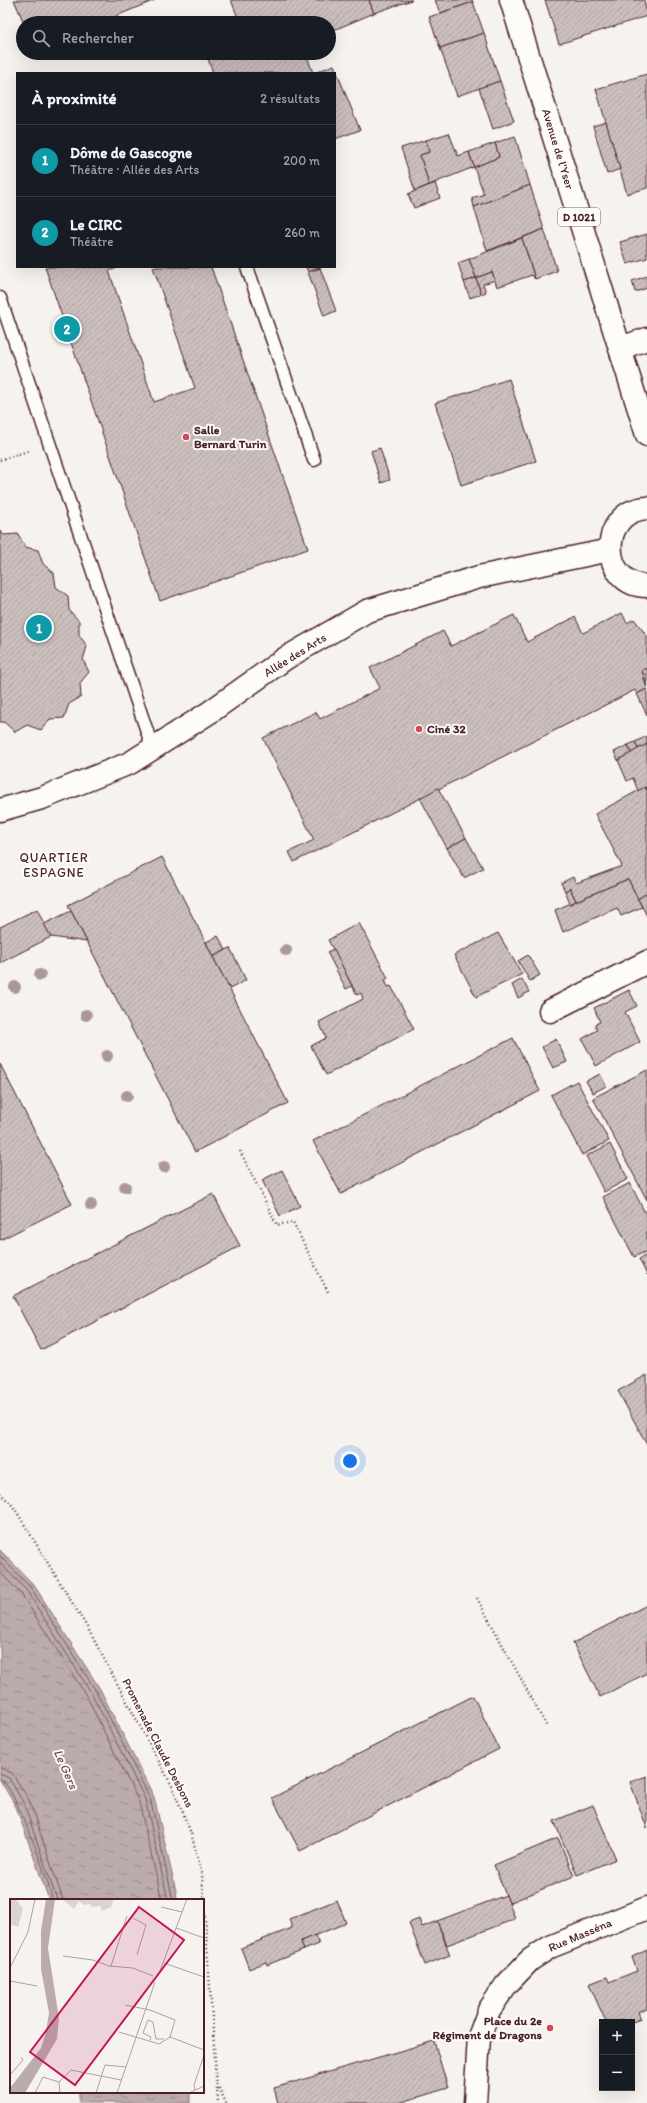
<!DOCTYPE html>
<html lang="fr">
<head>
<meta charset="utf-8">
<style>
  :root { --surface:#171b24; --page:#20242c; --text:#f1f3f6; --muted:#9ea1a6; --line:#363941; --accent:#b45309 }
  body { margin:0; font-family:Itim,sans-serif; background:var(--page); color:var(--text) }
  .controls { position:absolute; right:12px; bottom:12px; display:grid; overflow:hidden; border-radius:0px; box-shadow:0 4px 16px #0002 }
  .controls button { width:36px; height:36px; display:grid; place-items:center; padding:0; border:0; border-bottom:1px solid var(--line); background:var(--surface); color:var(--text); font:20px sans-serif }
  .you { position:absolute; left:350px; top:1461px; width:14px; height:14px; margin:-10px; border:3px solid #fff; border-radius:50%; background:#1a73e8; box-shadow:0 0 0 6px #1a73e833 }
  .badge { display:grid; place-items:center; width:26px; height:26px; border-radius:50%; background:var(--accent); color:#fff; font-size:13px; font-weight:700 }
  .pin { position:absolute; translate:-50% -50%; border:2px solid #fff; box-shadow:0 1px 4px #0006 }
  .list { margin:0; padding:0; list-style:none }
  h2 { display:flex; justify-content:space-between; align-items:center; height:52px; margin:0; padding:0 16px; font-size:17px }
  h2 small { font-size:13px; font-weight:400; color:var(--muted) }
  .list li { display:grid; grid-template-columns:26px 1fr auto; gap:12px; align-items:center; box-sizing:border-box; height:72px; padding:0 16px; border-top:1px solid var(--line) }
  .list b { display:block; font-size:15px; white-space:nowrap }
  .list p { margin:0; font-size:13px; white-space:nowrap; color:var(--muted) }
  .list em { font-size:13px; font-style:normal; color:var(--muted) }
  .icon { flex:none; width:22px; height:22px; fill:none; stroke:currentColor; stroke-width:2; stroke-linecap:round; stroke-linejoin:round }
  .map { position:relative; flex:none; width:647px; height:2103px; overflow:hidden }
  .search { position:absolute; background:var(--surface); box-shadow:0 4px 16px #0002; left:16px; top:16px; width:320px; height:44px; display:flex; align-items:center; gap:10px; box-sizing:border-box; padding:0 14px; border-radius:22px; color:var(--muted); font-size:15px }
  .panel { position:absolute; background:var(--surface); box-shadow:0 4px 16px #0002; left:16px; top:72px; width:320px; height:196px; border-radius:0px }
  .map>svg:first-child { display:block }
  .water { fill:url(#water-ripples); stroke:#8e7378 }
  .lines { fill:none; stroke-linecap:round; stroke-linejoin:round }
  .shore { stroke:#77575f; stroke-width:1 }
  .building { fill:url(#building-hatch); stroke:#4a1f2b }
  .lane-casing { stroke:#4a1f2b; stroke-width:15 }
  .street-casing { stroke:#4a1f2b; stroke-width:25 }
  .primary-casing { stroke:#4a1f2b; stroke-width:25 }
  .path { stroke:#4a1f2b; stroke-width:2.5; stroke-dasharray:1 3; stroke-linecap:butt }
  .lane { stroke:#fdfcf7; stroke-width:12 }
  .street { stroke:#fdfcf7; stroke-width:22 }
  .primary { stroke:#fdfcf7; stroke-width:22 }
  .tree { fill:#ab979a }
  .poi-dot { fill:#d1495b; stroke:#fdfcf7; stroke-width:1.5 }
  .labels { text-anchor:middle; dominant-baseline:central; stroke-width:4; stroke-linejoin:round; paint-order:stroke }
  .shield { fill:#fdfcf7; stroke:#806168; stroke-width:1 }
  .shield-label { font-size:11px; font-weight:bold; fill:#4a1f2b }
  .street-label { font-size:12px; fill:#4a1f2b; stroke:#fdfcf7 }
  .poi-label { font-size:12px; font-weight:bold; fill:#4a1f2b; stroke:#fdfcf7; text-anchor:start }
  .neighbourhood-label { font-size:13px; letter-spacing:1px; fill:#4a1f2b; stroke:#fdfcf7 }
  .water-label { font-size:13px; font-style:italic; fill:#725058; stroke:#fdfcf7 }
  .inset-road { fill:none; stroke:#b19ea1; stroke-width:1 }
  .view { fill:#c2185b; fill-opacity:0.15; stroke:#c2185b; stroke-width:2 }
  .inset-edge { fill:none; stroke:#4a1f2b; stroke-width:2 }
</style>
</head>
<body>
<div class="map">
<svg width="647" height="2103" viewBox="0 0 647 2103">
  <defs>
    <pattern id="water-ripples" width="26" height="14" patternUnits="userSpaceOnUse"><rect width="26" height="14" fill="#bbabac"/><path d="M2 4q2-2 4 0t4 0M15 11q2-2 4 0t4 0" fill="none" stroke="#9a8b8c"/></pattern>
    <pattern id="building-hatch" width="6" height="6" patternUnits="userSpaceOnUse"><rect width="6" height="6" fill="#cbbfbe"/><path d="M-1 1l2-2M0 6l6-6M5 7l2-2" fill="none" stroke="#b0a4a3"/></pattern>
  </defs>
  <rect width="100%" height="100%" fill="#f6f3ef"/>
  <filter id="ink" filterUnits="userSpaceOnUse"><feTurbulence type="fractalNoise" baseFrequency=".025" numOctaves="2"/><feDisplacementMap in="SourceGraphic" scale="8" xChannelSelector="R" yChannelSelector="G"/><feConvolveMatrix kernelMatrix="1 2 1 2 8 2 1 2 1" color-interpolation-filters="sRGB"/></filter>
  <g filter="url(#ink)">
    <g class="water">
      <polygon points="0,1550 34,1585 100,1689 154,1797 176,1891 177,1900 49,1900 16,1807 0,1780"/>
      <rect x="79" y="2092" width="111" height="11"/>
    </g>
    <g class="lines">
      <g class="shore">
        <polyline points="0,1556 31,1588 96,1691 150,1798 173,1900"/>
        <polyline points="0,1563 27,1591 92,1694 145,1799 168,1900"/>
        <polyline points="0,1572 22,1595 87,1697 139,1802 162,1900"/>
        <polyline points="0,1768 12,1773 29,1800 63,1900"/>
        <polyline points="0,1774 9,1778 24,1804 57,1900"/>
        <path d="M0,1779c12,1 51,105 52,121"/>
      </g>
    </g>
    <g class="building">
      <polygon points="14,0 155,0 99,23 61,23 61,21 56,23 24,23"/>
      <polygon points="231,0 369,0 374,13 329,32 329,23 240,23"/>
      <polygon points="369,0 412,0 374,13"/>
      <polygon points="435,0 472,0 473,2 440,13"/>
      <polygon points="545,0 644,0 647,16 559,44"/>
      <polygon points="473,2 484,33 440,48 429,17"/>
      <polygon points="484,33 500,81 457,96 440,48"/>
      <polygon points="206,53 306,53 313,73 213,73"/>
      <polygon points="334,65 360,130 335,139 335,73 314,73"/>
      <polygon points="647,74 647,188 627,194 596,89"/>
      <polygon points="500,81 514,121 493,129 479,88"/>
      <polygon points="606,122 620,169 607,174 593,126"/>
      <polygon points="449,133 458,156 469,152 474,167 429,185 420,155 429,152 426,140"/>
      <polygon points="515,136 530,185 474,207 472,198 484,194 474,167 499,157 495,143"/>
      <polygon points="426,140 429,152 420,155 429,185 415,191 401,148"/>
      <polygon points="495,143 499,157 474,167 469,152"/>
      <polygon points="435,183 440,198 414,208 408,194"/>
      <polygon points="530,185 544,229 487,251 474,207"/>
      <polygon points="544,229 557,271 535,279 522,238"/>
      <polygon points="647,234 647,258 627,264 620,242"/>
      <polygon points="522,238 535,279 532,275 497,287 492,272 476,278 469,259"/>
      <polygon points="469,259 476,278 464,282 458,263"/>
      <polygon points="45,267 120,267 109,271 154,402 195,388 153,267 211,267 308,549 160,601"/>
      <polygon points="306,267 321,267 308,272"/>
      <polygon points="320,268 336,311 324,316 308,272"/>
      <polygon points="492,272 495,280 483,284 486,292 481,294 476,278"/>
      <polygon points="647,276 647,288 635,292 632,281"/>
      <polygon points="476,278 481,294 470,298 464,282"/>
      <polygon points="509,379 536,461 461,485 435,403"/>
      <polygon points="380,448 390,480 381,483 371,451"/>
      <polygon points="0,531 4,535 18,534 25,547 38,550 43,564 54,573 56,587 68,596 69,610 79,621 79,635 87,646 83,660 89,672 80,683 81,697 69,704 64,718 50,719 41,730 27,725 15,732 4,722 0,722"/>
      <polygon points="622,613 627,623 634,619 647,636 647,668 642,670 647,689 637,694 635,690 294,862 289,852 314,840 263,738 316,712 320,719 380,688 370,668 443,631 451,646 514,615 527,642 575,617 583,633"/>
      <polygon points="647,668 647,687 642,670"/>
      <polygon points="647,689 647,715 637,694"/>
      <polygon points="647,736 647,744 638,749 635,742"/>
      <polygon points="635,742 638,749 631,753 628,745"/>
      <polygon points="647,744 647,791 645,787 638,791 633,778 627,781 618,760"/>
      <polygon points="628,745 631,753 618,760 614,752"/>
      <polygon points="645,787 647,791 647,893 638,899 628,879 576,901 570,888 565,891 561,883 573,877 576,883 622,866 595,814"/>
      <polygon points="438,788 466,838 447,848 420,798"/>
      <polygon points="466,838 483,868 464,878 447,848"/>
      <polygon points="162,857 288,1103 195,1152 68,905"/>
      <polygon points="628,879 642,907 621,916 617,908 563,932 555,910"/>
      <polygon points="570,888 576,901 570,904 565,891"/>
      <polygon points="647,893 647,916 638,899"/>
      <polygon points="37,909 51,937 0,963 0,927"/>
      <polygon points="71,911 87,942 51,937 44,924"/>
      <polygon points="359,923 388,978 385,980 388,987 391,986 414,1029 326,1075 311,1046 326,1038 319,1022 363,999 361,993 357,995 328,940"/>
      <polygon points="498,933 522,974 476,997 454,955"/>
      <polygon points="218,936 226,950 213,957 206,942"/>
      <polygon points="230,948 246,980 230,989 213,957"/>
      <polygon points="334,949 352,986 346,989 327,952"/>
      <polygon points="528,955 540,975 530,981 518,961"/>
      <polygon points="522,979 529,992 518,998 512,985"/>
      <polygon points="629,990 637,1006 625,1012 640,1042 596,1066 582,1039 597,1030 595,1024 600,1022 594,1008"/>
      <polygon points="513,1038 540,1091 341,1194 313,1141"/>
      <polygon points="556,1039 567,1062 553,1068 542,1047"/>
      <polygon points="0,1064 72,1204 0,1240"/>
      <polygon points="647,1070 647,1200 593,1098"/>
      <polygon points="600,1074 606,1086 593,1093 586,1081"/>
      <polygon points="577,1081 609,1141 582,1155 551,1095"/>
      <polygon points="610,1144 628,1179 604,1192 586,1156"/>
      <polygon points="282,1170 300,1206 280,1216 262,1180"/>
      <polygon points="630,1183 647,1217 647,1251 634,1257 603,1197"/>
      <polygon points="213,1194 240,1246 41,1350 13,1296"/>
      <polygon points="647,1255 647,1275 639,1259"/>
      <polygon points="647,1375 647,1445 618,1391"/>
      <polygon points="647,1605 647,1673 600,1697 573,1643"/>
      <polygon points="473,1696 499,1749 300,1851 272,1798"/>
      <polygon points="647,1776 647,1828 630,1782"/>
      <polygon points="593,1805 616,1859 577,1875 554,1821"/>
      <polygon points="558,1838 574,1876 509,1903 494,1865"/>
      <polygon points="506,1895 515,1919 447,1945 437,1921"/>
      <polygon points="337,1900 346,1923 301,1941 304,1950 267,1965 266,1962 249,1969 241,1948 292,1928 289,1919"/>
      <polygon points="419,1919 422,1927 437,1921 450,1955 425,1965 409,1923"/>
      <polygon points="315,1935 319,1944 304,1950 301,1941"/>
      <polygon points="647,1950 647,2009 638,2012 641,2019 632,2022 623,2022 622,2019 615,2022 606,2022 589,1984 607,1977 609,1982 637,1971 632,1957"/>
      <polygon points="434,2041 448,2088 399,2103 278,2103 274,2088"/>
    </g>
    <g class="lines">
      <defs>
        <g id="lane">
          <polyline points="247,267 314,460"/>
          <polyline points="0,298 153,749"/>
        </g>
        <g id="street">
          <polyline points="620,348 647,339"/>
          <polyline points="0,810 42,798 130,763 210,712 286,658 367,611 479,577 610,550"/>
          <polyline points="550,1011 647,962"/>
          <polyline points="475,2103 479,2037 489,2010 506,1985 530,1960 550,1947 647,1908"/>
        </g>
        <g id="primary">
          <polyline points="511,0 647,435"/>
          <path d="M647,508c-50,3 -47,78 0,78"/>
        </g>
      </defs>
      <use href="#lane" class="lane-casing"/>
      <use href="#street" class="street-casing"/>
      <use href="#primary" class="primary-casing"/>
      <g class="path">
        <polyline points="0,460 28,451"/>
        <polyline points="240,1151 277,1225 293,1222 328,1292"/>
        <polyline points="0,1493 13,1506 87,1627 172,1786 191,1833 202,1874 218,2103"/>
        <polyline points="477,1598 547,1727"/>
        <polyline points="219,2088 226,2103"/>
      </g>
      <use href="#lane" class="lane"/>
      <use href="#street" class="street"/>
      <use href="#primary" class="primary"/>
    </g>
    <g class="tree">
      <circle cx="286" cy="950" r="6"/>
      <circle cx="40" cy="975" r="6"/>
      <circle cx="15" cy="987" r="6"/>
      <circle cx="86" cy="1015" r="6"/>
      <circle cx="107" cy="1056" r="6"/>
      <circle cx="127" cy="1096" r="6"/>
      <circle cx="164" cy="1167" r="6"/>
      <circle cx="125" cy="1187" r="6"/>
      <circle cx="91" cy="1205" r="6"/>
    </g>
  </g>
  <g class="poi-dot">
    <circle cx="186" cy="437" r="4"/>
    <circle cx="419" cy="729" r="4"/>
    <circle cx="550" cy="2028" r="4"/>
  </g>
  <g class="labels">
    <rect class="shield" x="558" y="208" width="42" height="18" rx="3"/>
    <g class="shield-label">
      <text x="579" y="217">D 1021</text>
    </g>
    <g class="street-label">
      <text transform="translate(558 149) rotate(73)">Avenue de l'Yser</text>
      <text transform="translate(295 655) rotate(-32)">Allée des Arts</text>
      <text transform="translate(158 1743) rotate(63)">Promenade Claude Desbons</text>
      <text transform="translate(580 1935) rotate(-23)">Rue Masséna</text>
    </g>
    <g class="poi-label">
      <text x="194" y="430">Salle<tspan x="194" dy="14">Bernard Turin</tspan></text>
      <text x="427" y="729">Ciné 32</text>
      <text x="542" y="2021" text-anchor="end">Place du 2e<tspan x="542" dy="14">Régiment de Dragons</tspan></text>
    </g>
    <g class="neighbourhood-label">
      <text x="54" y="857">QUARTIER<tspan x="54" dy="15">ESPAGNE</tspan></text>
    </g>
    <g class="water-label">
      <text transform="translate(66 1769) rotate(66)">Le Gers</text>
    </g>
  </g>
  <g transform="translate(10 1899)">
    <rect width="194" height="194" fill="#f6f3ef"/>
    <path d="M52,0h52l-3,8 -9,4 -2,-5 -8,1 -2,-3 -6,1 -5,-4 -5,8z" fill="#dcd4d2"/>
    <path d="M0,0h6l7,10 -5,18 -8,-3z" fill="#dcd4d2"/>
    <path d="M36,0h9l-7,49 11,70 -2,21 -32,54h-15v-5l31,-40 5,-16 3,-19 -8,-44v-38z" fill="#bbabac"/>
    <path class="inset-road" d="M151,8l21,5M123,19l13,7 -9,30M166,29l28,10M53,57l30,4 16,6 24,2 20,8M154,64l40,14M101,67l16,-50M0,69l18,-36 7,-33M148,77l29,-77M0,82l27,5M115,106l25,5 25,10 -5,17M109,133l40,12 11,-7 34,13M140,141l1,-3 -8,-4 5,-13 5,2 3,17h8M0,176l13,-15 -2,-3M185,191l-1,-5 10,-30M25,194l8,-16 16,5M50,194l-1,-11 12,-12 50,10M86,194l9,-28 21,2M107,194l38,-111M179,194l15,-7"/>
    <path class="view" d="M129,8l45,33 -109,145 -45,-33z"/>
    <rect width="194" height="194" class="inset-edge"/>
  </g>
</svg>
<div class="controls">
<button>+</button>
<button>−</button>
</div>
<div class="you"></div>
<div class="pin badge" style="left:39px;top:628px;background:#0f9aa8">1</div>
<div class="pin badge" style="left:67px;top:329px;background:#0f9aa8">2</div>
<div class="search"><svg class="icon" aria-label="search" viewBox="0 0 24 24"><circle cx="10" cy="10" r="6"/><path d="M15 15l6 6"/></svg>Rechercher</div>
<section class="panel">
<h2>À proximité<small>2 résultats</small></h2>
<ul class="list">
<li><span class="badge" style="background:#0f9aa8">1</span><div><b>Dôme de Gascogne</b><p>Théâtre · Allée des Arts</p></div><em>200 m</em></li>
<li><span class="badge" style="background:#0f9aa8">2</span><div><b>Le CIRC</b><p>Théâtre</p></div><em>260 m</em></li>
</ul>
</section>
</div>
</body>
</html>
